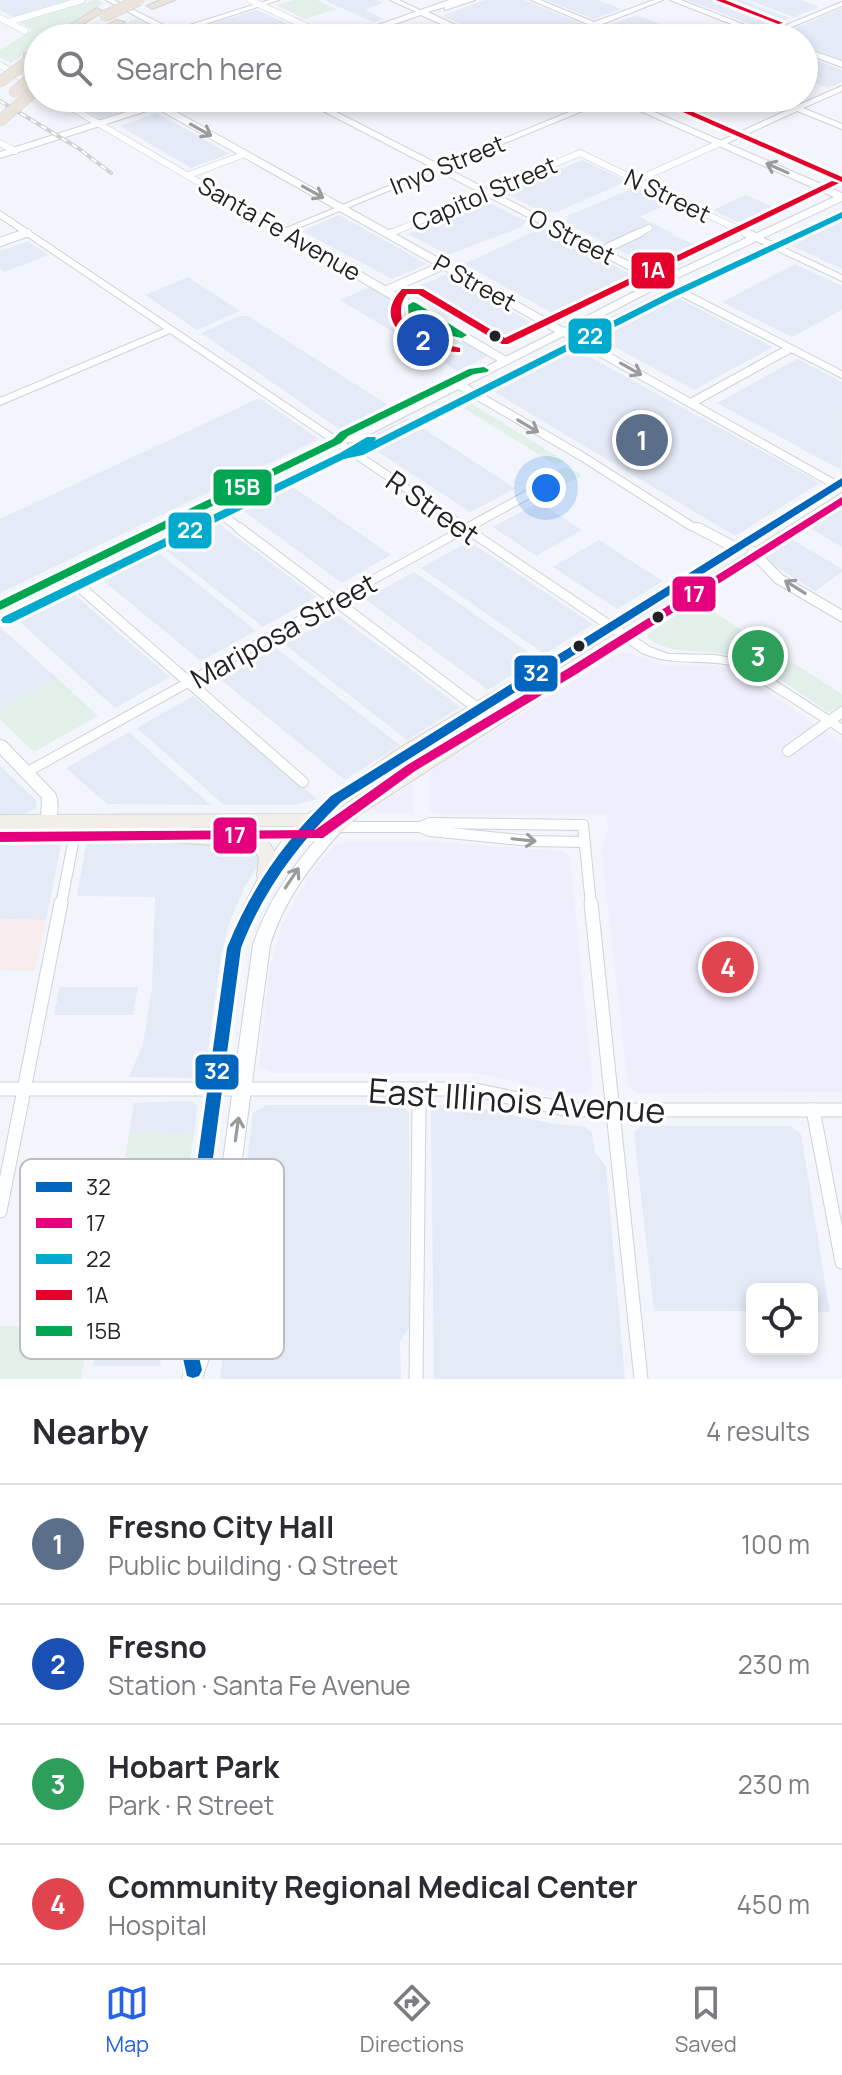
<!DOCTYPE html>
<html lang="en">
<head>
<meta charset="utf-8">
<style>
  :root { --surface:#fff; --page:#f2f2f3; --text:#2b2b33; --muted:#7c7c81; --line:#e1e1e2; --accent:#2563eb }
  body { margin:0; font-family:Manrope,sans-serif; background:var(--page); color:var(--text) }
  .controls { position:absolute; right:24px; bottom:24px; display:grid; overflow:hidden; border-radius:12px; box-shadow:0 4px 12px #0003 }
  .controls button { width:72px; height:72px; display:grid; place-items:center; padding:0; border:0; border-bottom:2px solid var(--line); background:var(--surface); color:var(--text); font:40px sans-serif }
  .you { position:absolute; left:546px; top:488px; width:28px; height:28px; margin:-20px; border:6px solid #fff; border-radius:50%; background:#1a73e8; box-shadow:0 0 0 12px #1a73e833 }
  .badge { display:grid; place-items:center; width:52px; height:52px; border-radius:50%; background:var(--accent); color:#fff; font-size:26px; font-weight:700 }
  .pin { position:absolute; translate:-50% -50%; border:4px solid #fff; box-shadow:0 2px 8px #0006 }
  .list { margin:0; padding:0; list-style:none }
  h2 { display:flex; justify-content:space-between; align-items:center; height:104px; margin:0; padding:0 32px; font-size:34px }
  h2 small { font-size:26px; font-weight:400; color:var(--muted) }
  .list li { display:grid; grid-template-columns:52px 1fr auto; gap:24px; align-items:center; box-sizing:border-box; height:120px; padding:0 32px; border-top:2px solid var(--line) }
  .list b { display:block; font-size:30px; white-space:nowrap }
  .list p { margin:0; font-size:26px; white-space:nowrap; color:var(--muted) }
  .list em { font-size:26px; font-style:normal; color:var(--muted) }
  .icon { flex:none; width:44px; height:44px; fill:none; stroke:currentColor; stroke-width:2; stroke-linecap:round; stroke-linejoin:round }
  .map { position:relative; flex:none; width:842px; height:1379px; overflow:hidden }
  .search { position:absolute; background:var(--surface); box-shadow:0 4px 12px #0003; left:24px; right:24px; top:24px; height:88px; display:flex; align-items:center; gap:20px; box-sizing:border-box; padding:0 28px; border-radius:44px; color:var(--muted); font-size:30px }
  .sheet { height:584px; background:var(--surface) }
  nav { display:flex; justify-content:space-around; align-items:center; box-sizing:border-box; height:112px; border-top:2px solid var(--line); background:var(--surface); font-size:22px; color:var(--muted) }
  nav a { display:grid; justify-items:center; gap:4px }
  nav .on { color:var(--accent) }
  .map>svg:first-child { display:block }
  .built { fill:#e4eaf6 }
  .education { fill:#f9eced }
  .medical { fill:#efeefd }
  .green { fill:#e3f0ea }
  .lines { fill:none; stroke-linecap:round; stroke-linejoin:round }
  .minor-far3-casing { stroke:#cfd2d6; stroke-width:7 }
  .minor-far2-casing { stroke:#cfd2d6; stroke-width:10 }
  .minor-far1-casing { stroke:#cfd2d6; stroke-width:12 }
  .minor-casing { stroke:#cfd2d6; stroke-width:15 }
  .tertiary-casing { stroke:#cfd2d6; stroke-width:2 }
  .secondary-casing { stroke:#cfd2d6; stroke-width:2 }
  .primary-casing { stroke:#d2d4d7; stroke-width:2 }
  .motorway-casing { stroke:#d2d4d7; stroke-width:2 }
  .minor-far3 { stroke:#fdfeff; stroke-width:6 }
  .minor-far2 { stroke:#fdfeff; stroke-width:8 }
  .minor-far1 { stroke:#fdfeff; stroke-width:10 }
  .minor { stroke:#fdfeff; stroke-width:13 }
  .tertiary { fill:#fdfeff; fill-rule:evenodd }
  .secondary { fill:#fdfeff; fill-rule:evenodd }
  .primary { fill:#f2eeea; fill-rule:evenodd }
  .motorway { fill:#eae4dd; fill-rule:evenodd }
  .rail-casing { stroke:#d0d1d3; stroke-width:4 }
  .rail { stroke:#fff; stroke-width:2; stroke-dasharray:6; stroke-linecap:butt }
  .motorway-bridge-casing { stroke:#d2d4d7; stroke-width:12; stroke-linecap:butt }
  .motorway-bridge { stroke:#eae4dd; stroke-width:11 }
  .bus-1-casing { stroke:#fff; stroke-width:6 }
  .bus-2-casing { stroke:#fff; stroke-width:6 }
  .bus-3-casing { stroke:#fff; stroke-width:6 }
  .bus-4-casing { stroke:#fff; stroke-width:6 }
  .bus-5-casing { stroke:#fff; stroke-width:6 }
  .bus-1 { fill:#0065bd; fill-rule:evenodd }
  .bus-2 { fill:#e5007d; fill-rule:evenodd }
  .bus-3 { fill:#00a9ce; fill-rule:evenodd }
  .bus-4 { fill:#e4002b; fill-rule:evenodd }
  .bus-5 { fill:#00a651; fill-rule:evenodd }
  .oneway { stroke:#9a9b9d }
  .bus-dot { fill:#202225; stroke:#fff; stroke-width:3 }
  .labels { text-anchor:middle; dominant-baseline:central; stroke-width:6; stroke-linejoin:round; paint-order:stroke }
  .far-street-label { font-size:24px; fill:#202225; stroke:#fff }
  .street-label { font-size:28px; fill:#202225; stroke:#fff }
  .near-street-label { font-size:34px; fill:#202225; stroke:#fff }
  .key { fill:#fff; stroke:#bcbdbe; stroke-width:2 }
  .key-label { font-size:22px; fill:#202225 }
  .line-badge { stroke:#fff; stroke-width:3 }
  .badge-label { font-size:22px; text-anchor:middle; font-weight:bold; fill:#fff }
</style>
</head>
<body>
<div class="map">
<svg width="842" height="1379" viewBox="0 0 842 1379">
  <rect width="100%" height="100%" fill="#f2f6fc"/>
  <g class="built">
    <polygon points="0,0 69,0 13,17 0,10"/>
    <polygon points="324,0 377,0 382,3 365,10 384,19 373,22"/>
    <polygon points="485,0 524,0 617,38 492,38 442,16"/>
    <polygon points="546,0 599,0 621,9 593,19"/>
    <polygon points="687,0 741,0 790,18 763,29"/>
    <polygon points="748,0 801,0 819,7 794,17"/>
    <polygon points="842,8 842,61 804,45 804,38 787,38 782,34"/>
    <polygon points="257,10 318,38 199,38 187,31"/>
    <polygon points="637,15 662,25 695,38 640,38 609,25"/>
    <polygon points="804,55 842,70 842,82 828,88 804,78"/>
    <polygon points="64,98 144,98 145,103 100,119"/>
    <polygon points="157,113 211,143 229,154 191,168 120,126"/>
    <polygon points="582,160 627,181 557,212 541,211 504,193"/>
    <polygon points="636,187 672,202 640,217 673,233 672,235 709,250 664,273 568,224 567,216"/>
    <polygon points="746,195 760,201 784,212 751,229 713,210"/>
    <polygon points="485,201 526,221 522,227 448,255 408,234"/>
    <polygon points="842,208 842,269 779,240"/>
    <polygon points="339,215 427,264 392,279 302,231"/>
    <polygon points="545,230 640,279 641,281 563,319 464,264 533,232"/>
    <polygon points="28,241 48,255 4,272 0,269 0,251"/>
    <polygon points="795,264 842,286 842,310 792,337 722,302"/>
    <polygon points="446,274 506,308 543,329 502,347 406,292"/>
    <polygon points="188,277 240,311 197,330 145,295"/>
    <polygon points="370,287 422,318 488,356 458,371 340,300"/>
    <polygon points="661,292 666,292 773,347 694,390 584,330"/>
    <polygon points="240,316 248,316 388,405 339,429 201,333"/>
    <polygon points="564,343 817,481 818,484 735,536 481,384"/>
    <polygon points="797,359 842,382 841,470 717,403"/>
    <polygon points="259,398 319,439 0,593 0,519"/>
    <polygon points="407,418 515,488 516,488 470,512 362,441"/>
    <polygon points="285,481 312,500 391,555 342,583 235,505"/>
    <polygon points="539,502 582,530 536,556 493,527"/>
    <polygon points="842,508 842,547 810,528"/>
    <polygon points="210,517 235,536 316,597 263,627 157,543"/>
    <polygon points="599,540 622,555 663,581 617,609 553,567"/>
    <polygon points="793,540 842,569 842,572 815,591 765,560 765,557"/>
    <polygon points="469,541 592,624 592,625 544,654 421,568"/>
    <polygon points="150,546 208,592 256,631 201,661 94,573"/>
    <polygon points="414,572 436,587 538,659 488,690 365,599"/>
    <polygon points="67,588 123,637 170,677 115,708 12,615"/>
    <polygon points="337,615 397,659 460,707 407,740 284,644"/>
    <polygon points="0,627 58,679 0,710"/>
    <polygon points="276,648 379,729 400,745 345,780 221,680"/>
    <polygon points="193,696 317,799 294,805 224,805 137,728"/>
    <polygon points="129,732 166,766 211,805 107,804 66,768"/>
    <polygon points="0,766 37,801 36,808 21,816 0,816"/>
    <polygon points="0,841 57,841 61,845 46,920 0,919"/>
    <polygon points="92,841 250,845 261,852 259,864 245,886 230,921 221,955 205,1071 194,1078 129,1077 143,1044 152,987 155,897 77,896 86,845"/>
    <polygon points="60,987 138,987 133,1015 54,1015"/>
    <polygon points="191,1101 198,1106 194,1134 129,1132 134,1103"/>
    <polygon points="266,1105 402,1105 409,1112 409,1327 400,1342 401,1379 220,1379 253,1113"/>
    <polygon points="439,1105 483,1109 550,1123 585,1127 592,1133 595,1152 606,1167 625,1379 434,1379 431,1111"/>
    <polygon points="640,1126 791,1126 801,1134 830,1312 812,1312 812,1289 752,1289 752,1311 654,1311 634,1133"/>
    <polygon points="107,1274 172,1274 160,1366 93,1366"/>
  </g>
  <polygon class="education" points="0,919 46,920 35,971 0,970"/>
  <g class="medical">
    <polygon points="621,651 671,666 718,666 738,671 842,743 842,1092 636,1093 628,1085 601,848 608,829 607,814 435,814 429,809 429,776 432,770"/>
    <polygon points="414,782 413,813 377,813 372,809"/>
    <polygon points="344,842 435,842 561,851 570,856 593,1086 585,1093 560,1093 478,1073 273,1073 259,1066 269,973 281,926 312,871 334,845"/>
  </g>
  <g class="green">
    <polygon points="95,0 104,3 45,38 38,38 38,43 11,63 0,57 0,50 32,30 17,21"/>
    <polygon points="293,0 317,0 336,9 305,19 276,5"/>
    <polygon points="136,18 164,33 148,38 100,38"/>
    <polygon points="452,398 462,398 565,461 556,465 449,399"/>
    <polygon points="564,467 580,473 580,477 546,495 546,487 528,486"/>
    <path d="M697,601l145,93v12l-14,6c-26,-17 -62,-46 -91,-55 -31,-10 -62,1 -90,-19l2,-5z"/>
    <polygon points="58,679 98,716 34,752 0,719 0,710"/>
    <polygon points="129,1132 194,1134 190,1159 125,1159"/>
    <polygon points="0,1326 89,1327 81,1379 0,1379"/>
  </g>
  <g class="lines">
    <defs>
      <g id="minor-far3">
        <polyline points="250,0 331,38"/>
        <polyline points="0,18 25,31"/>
        <polyline points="8,22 82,0"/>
        <polyline points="0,65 33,85"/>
        <polyline points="55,98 289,235"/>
        <polyline points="0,143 15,151"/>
        <polyline points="189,175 245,154"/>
        <polyline points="637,180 720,143"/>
        <polyline points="389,234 580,153 750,235"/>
        <polyline points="21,235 28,232"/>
        <polyline points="635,235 649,228"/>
      </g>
      <g id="minor-far2">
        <polyline points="286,233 504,360"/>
        <polyline points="746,233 755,237"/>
        <polyline points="389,234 392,233"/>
        <polyline points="0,242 26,233"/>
        <polyline points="601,251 639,233"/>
        <polyline points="387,290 444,265"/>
        <polyline points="461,386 583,457 691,526 704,530"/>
        <polyline points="691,403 789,349"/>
        <polyline points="207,504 242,530"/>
        <polyline points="465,529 538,489"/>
      </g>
      <g id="minor-far1">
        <polyline points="239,528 493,720"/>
        <polyline points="698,528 736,548"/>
        <polyline points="753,552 779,579 842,616"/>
        <polyline points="65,574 303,782"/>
        <polyline points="788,751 842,712"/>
        <polyline points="336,827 420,827 430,823 583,825 591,905"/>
        <polyline points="420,827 430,831 531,841 584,842"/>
        <polyline points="61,905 75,833"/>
      </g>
      <g id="minor">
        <polyline points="591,903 641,1379"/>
        <polyline points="0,1089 471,1089 570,1110 842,1110"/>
        <polyline points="415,1089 419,1106 416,1379"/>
        <polyline points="813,1110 842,1262"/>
        <polyline points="0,1211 61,903"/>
      </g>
      <g id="tertiary">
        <polygon points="106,0 114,0 174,30 269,0 279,0 181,32 194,38 183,38 174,34 166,35 160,29"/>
        <polygon points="390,0 399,0 424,12 419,13"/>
        <polygon points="531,0 540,0 594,22 654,0 663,0 600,25 631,38 621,38"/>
        <polygon points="842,2 842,6 765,38 755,38"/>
        <polygon points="842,86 842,91 803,108 842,124 842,129 797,111 723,145 716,143 790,109 767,98 778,98 796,106"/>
        <polygon points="603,98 614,98 286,233 279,231"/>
        <path d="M0,211l650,436 18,7 47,1 28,5 99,64v10l-107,-68c-32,-8 -61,1 -93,-13l-177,-120 -434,242h-8l-2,-3 2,-3 435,-241 -288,-195 -170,72v-7l164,-69 -164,-111z"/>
        <polygon points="755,234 842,275 842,281 752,239 751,237"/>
      </g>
      <g id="secondary">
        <polygon points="449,0 475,0 445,10 445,7 428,12 483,38 472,38 421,15 353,38 341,38"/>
        <polygon points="670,0 681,0 778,38 767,38"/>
        <polygon points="168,32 180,38 165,36 164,34"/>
        <polygon points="804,48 842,61 842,67 804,53"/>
        <polygon points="147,98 156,98 159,101 169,98 182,98 164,105 564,328 653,282 298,98 309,98 661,278 834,197 611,98 622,98 842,193 842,201 669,282 842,371 842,378 661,286 572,332 842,484 836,488 832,487 563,336 356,441 340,444 0,610 0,601 333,439 339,433 347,433 349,436 555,332 156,108 0,158 0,152 151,104"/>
        <path d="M0,740l5,1 50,52c4,8 3,24 -1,32h-10l-3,-4 1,-23 -42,-44z"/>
        <path d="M312,814l5,2 3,4c-8,12 -20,22 -29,34 -22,28 -37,60 -49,94l-49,375 3,15 4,-12 53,-381c16,-48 44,-85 78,-122h10l3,4 -3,4c-31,35 -57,69 -71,114l-50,381 -18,53h-20l2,-7 -11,-49 53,-375c12,-33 53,-121 86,-134z"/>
      </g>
      <path id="primary" d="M842,477v10l-273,175 -161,96 -82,60 4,4 17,-15 495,-314v10l-483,312 -17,17 -6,1 -8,-5 -6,1 -10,-3 -123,1 2,3 71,7c16,11 18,27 10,44l-6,2 -6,-2 -3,-5 2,-19 -7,-9 -80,-6 -7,-4 -165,2v-25l308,-1 88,-64 161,-96z"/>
      <g id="motorway">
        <polygon points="160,0 175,0 152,9 147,6"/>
        <polygon points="97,8 102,11 101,13 61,38 49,38"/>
        <polygon points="116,20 125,22 98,38 85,38"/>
        <polygon points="168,31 173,34 172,36 152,38"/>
        <polygon points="38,46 38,54 32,58 24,58 24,54"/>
      </g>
    </defs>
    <use href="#minor-far3" class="minor-far3-casing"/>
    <use href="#minor-far2" class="minor-far2-casing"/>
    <use href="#minor-far1" class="minor-far1-casing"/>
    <use href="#minor" class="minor-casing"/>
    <use href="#tertiary" class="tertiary-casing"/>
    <use href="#secondary" class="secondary-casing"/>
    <use href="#primary" class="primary-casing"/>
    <use href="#motorway" class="motorway-casing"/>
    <use href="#minor-far3" class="minor-far3"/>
    <use href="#minor-far2" class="minor-far2"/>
    <use href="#minor-far1" class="minor-far1"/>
    <use href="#minor" class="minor"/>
    <use href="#tertiary" class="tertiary"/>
    <use href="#secondary" class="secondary"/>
    <use href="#primary" class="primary"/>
    <use href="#motorway" class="motorway"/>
    <defs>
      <polyline id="rail" points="0,101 78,148 111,173"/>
    </defs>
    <use href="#rail" class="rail-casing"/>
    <use href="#rail" class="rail"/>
    <defs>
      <g id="motorway-bridge">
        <polyline points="105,16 139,0"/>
        <polyline points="0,82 31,59"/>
        <polyline points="14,92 38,72"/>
        <polyline points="0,121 38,88"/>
      </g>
    </defs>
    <use href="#motorway-bridge" class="motorway-bridge-casing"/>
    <use href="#motorway-bridge" class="motorway-bridge"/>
    <defs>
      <path id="bus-1" d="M842,478v8l-501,316c-44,43 -78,89 -100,146l-50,375 11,47 -3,6 -6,2 -6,-2 -12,-53 52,-375c24,-60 58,-108 104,-152z"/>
      <polygon id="bus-2" points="842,497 842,505 575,675 415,771 323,838 0,842 0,832 315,830 407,765 567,669"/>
      <polygon id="bus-3" points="842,212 842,218 672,298 363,455 344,459 11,623 3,623 1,620 3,617 340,453 367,437 375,437 376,439 374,441 666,294"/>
      <g id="bus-4">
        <polygon points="716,0 725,0 783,23 778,24"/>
        <polygon points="651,98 661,98 842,177 842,182"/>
        <path d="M832,181l7,2 -331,161h-6l-84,-50h-11c-4,5 -6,10 -6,17 -1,30 38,32 59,37v4c-32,1 -95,-23 -58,-63h21l82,49z"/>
      </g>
      <g id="bus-5">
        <path d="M413,302l3,1 51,32 -5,3 -34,-7 -19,-11 -1,-15zM417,311l29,18 -12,-2 -17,-10z"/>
        <polygon points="484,367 489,370 487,372 474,374 348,436 341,443 0,610 0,601 333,439 340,432 469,369"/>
      </g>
    </defs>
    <use href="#bus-1" class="bus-1-casing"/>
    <use href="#bus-2" class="bus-2-casing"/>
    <use href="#bus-3" class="bus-3-casing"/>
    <use href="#bus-4" class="bus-4-casing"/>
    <use href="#bus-5" class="bus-5-casing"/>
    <use href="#bus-1" class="bus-1"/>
    <use href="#bus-2" class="bus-2"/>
    <use href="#bus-3" class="bus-3"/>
    <use href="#bus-4" class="bus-4"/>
    <use href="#bus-5" class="bus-5"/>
  </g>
  <defs><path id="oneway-shaft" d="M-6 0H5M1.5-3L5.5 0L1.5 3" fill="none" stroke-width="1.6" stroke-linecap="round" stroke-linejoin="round" transform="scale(2)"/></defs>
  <g class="oneway">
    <use href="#oneway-shaft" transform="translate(201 130) rotate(29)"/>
    <use href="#oneway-shaft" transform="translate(777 168) rotate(-156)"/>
    <use href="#oneway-shaft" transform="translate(313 192) rotate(29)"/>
    <use href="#oneway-shaft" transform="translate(631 369) rotate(29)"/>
    <use href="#oneway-shaft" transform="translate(528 426) rotate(31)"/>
    <use href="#oneway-shaft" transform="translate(795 587) rotate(-148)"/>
    <use href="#oneway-shaft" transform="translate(524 840) rotate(6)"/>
    <use href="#oneway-shaft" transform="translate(292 878) rotate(-56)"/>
    <use href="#oneway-shaft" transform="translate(237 1129) rotate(-82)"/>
  </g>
  <g class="bus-dot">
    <circle cx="495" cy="336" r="7"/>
    <circle cx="658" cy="617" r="7"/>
    <circle cx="579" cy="646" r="7"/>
  </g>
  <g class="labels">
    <g class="far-street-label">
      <text transform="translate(447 164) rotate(-22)">Inyo Street</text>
      <text transform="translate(484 193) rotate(-23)">Capitol Street</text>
      <text transform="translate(668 195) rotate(26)">N Street</text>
      <text transform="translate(280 228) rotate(30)">Santa Fe Avenue</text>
      <text transform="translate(572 236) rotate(27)">O Street</text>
      <text transform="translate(475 282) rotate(29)">P Street</text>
    </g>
    <g class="street-label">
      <text transform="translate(433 507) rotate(35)">R Street</text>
      <text transform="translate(283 630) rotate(-29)">Mariposa Street</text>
    </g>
    <g class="near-street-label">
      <text transform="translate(517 1100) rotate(4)">East Illinois Avenue</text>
    </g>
  </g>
  <rect x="20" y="1159" width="264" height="200" rx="12" class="key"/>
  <rect x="36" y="1182" width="36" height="10" fill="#0065bd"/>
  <rect x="36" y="1218" width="36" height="10" fill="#e5007d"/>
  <rect x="36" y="1254" width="36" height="10" fill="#00a9ce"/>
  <rect x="36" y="1290" width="36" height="10" fill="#e4002b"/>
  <rect x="36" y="1326" width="36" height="10" fill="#00a651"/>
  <g class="key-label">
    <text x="86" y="1195">32</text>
    <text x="86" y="1231">17</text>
    <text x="86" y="1267">22</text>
    <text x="86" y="1303">1A</text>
    <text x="86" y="1339">15B</text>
  </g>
  <g class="line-badge">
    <rect x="630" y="251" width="46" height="39" rx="8" fill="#e4002b"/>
    <rect x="567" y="317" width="46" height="38" rx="8" fill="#00a9ce"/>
    <rect x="212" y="468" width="61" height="39" rx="8" fill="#00a651"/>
    <rect x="167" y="511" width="46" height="39" rx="8" fill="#00a9ce"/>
    <rect x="671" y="575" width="46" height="38" rx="8" fill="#e5007d"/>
    <rect x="513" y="654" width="46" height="39" rx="8" fill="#0065bd"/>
    <rect x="212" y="816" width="46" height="39" rx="8" fill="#e5007d"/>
    <rect x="194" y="1053" width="46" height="38" rx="8" fill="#0065bd"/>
  </g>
  <g class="badge-label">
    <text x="653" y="278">1A</text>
    <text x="590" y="344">22</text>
    <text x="242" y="495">15B</text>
    <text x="190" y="538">22</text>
    <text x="694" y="602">17</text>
    <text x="536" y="681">32</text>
    <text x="235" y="843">17</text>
    <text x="217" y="1079">32</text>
  </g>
</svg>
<div class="controls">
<button><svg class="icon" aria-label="locate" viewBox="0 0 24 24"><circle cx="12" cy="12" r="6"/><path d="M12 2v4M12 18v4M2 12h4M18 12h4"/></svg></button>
</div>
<div class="you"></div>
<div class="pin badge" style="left:642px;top:440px;background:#5c6f8a">1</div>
<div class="pin badge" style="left:423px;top:340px;background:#1a4fb4">2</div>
<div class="pin badge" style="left:758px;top:656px;background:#2e9e5b">3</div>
<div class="pin badge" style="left:728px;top:967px;background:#e0444e">4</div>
<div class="search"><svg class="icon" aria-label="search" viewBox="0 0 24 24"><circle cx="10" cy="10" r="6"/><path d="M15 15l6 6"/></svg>Search here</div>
</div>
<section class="sheet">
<h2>Nearby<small>4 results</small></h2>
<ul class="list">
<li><span class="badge" style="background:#5c6f8a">1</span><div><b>Fresno City Hall</b><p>Public building · Q Street</p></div><em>100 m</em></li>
<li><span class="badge" style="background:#1a4fb4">2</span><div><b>Fresno</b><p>Station · Santa Fe Avenue</p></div><em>230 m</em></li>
<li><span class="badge" style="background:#2e9e5b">3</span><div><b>Hobart Park</b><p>Park · R Street</p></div><em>230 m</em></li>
<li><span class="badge" style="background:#e0444e">4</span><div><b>Community Regional Medical Center</b><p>Hospital</p></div><em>450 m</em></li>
</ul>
</section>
<nav>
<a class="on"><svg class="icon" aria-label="map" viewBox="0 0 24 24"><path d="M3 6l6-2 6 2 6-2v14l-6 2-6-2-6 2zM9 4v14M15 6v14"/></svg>Map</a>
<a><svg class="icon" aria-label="directions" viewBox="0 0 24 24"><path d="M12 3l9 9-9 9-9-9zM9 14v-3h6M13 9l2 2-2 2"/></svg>Directions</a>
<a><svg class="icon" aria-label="saved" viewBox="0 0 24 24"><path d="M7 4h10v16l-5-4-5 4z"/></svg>Saved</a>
</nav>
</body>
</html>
